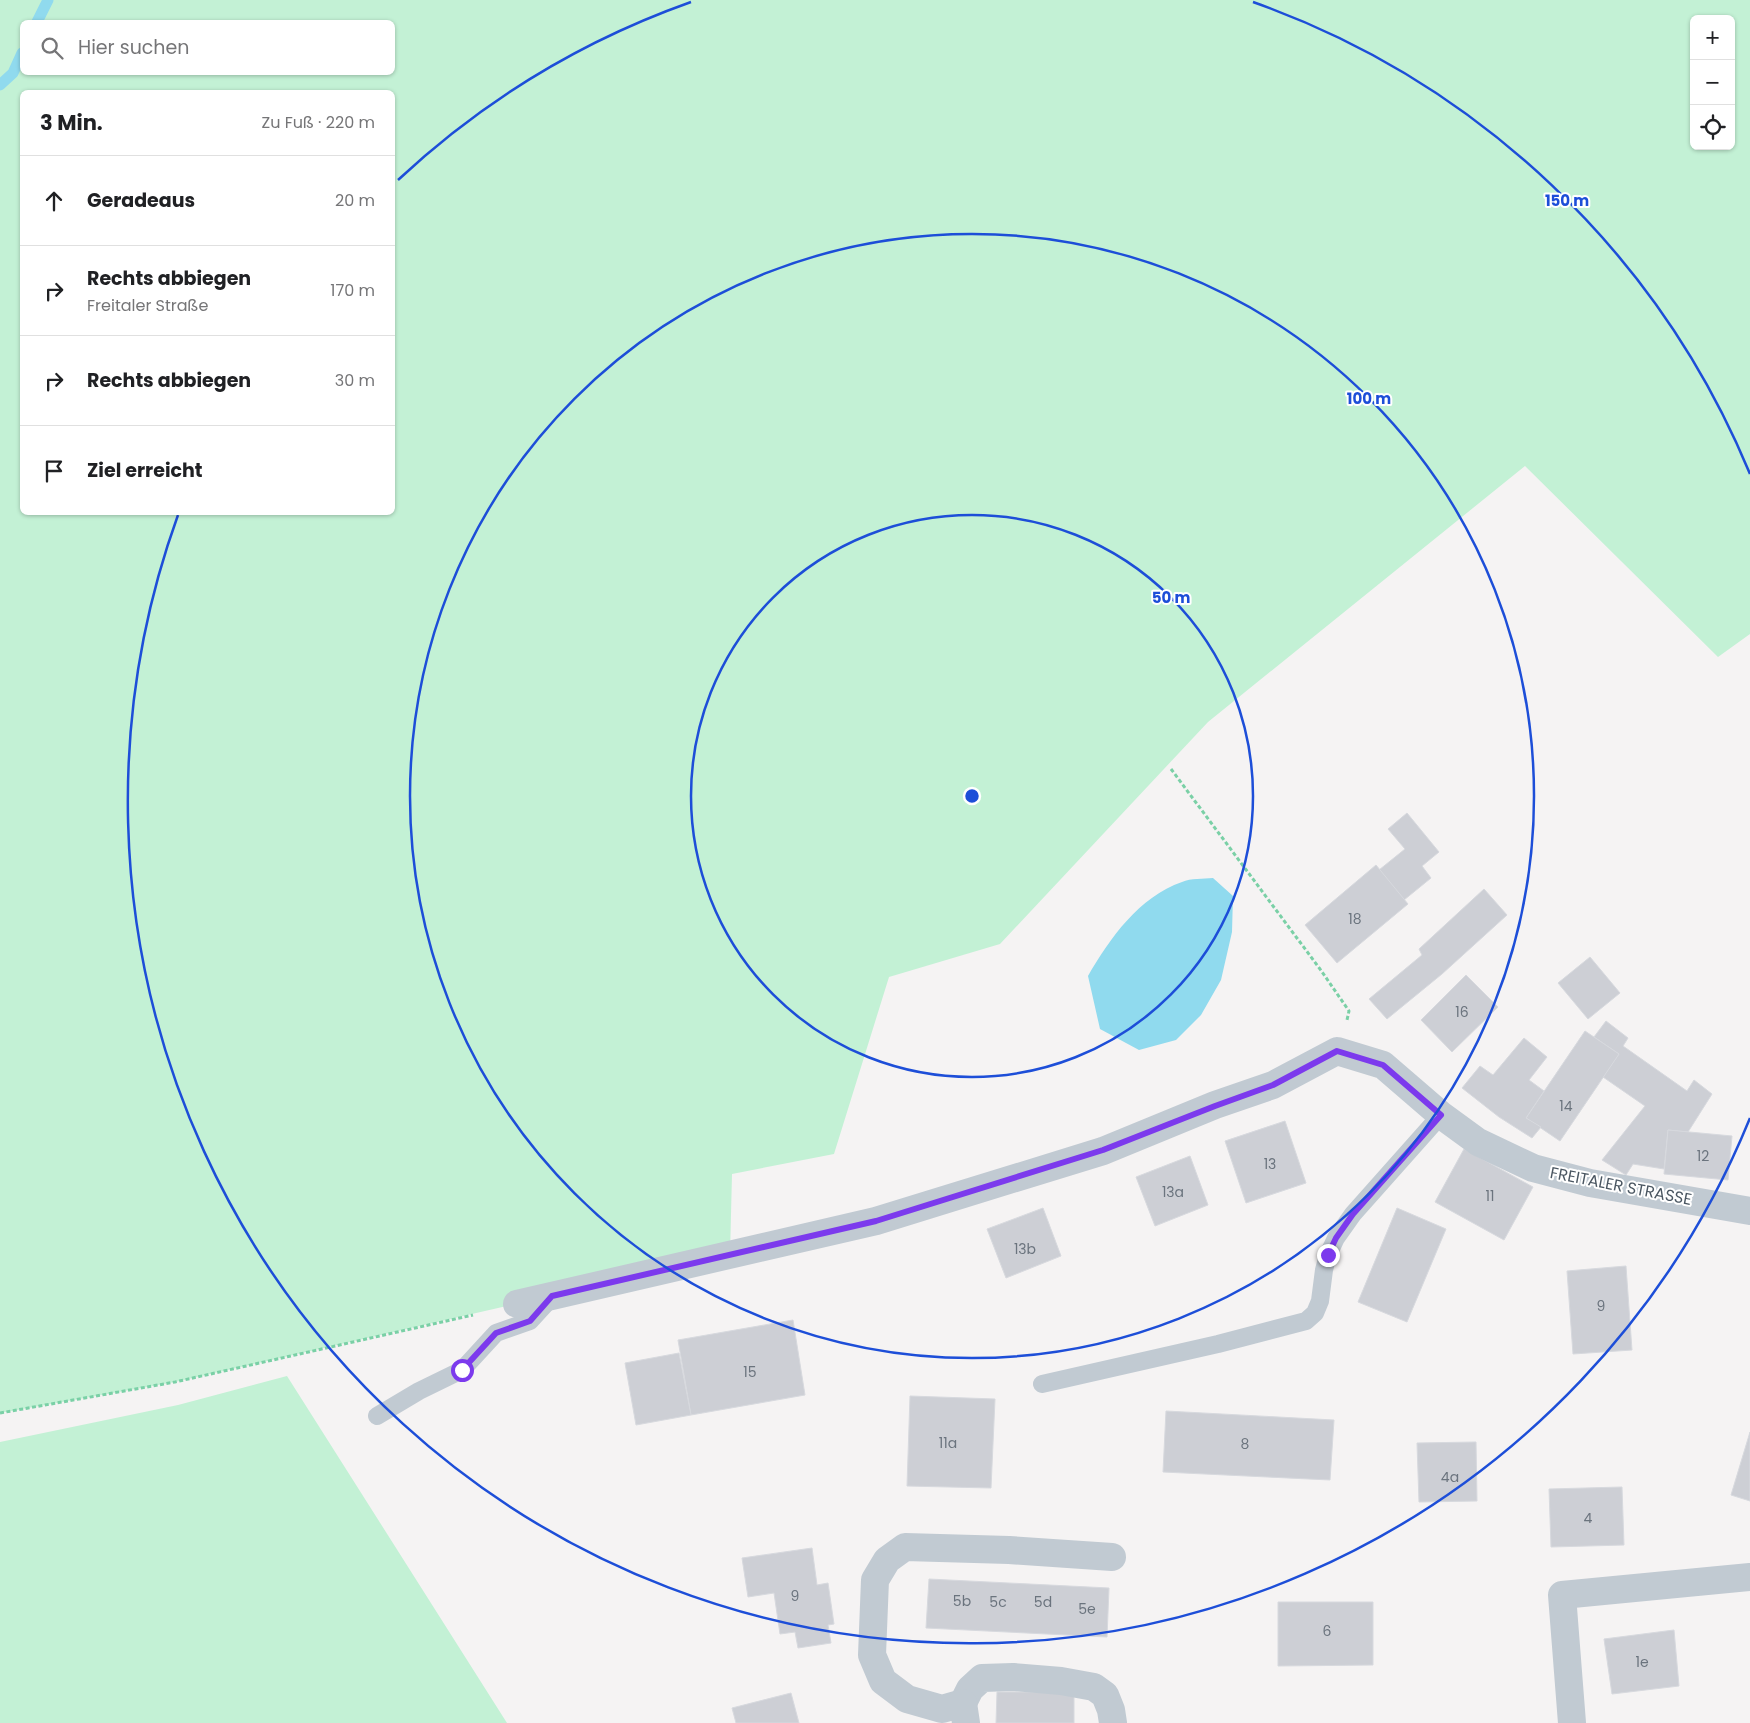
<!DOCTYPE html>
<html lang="de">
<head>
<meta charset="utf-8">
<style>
  :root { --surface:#fff; --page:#f2f2f2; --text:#202124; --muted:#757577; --line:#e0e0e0 }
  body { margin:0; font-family:Poppins,sans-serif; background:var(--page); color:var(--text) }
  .controls { position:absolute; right:15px; top:15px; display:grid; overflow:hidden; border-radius:8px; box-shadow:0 1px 4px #0004 }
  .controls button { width:45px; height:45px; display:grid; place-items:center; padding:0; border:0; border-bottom:1px solid var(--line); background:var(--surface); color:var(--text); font:25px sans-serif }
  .stop { position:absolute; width:15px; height:15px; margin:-11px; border:4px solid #7c3aed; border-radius:50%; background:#fff }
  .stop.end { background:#7c3aed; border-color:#fff; box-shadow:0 1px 5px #0008 }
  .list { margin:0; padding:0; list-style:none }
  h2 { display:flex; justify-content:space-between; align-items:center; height:65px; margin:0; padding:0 20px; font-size:21px }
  h2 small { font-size:16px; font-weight:400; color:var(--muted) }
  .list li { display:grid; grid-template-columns:32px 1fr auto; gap:15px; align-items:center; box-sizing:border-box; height:90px; padding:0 20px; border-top:1px solid var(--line) }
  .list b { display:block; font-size:19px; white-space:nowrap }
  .list p { margin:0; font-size:16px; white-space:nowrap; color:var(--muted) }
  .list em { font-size:16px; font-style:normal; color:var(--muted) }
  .icon { flex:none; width:28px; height:28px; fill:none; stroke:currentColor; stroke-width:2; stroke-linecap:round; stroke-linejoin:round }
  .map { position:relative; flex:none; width:1750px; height:1723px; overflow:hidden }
  .search { position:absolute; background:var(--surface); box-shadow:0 1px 4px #0004; left:20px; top:20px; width:375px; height:55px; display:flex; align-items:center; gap:12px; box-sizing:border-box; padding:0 18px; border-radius:8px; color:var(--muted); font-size:19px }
  .panel { position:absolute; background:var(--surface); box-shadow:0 1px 4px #0004; left:20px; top:90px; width:375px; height:425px; border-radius:8px }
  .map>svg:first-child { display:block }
  .green { fill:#c3f1d5; fill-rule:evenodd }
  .water { fill:#90daee }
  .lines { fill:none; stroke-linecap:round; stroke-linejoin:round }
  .stream { stroke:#90daee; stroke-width:11 }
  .building { fill:#cdcfd5; stroke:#d7d9de }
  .path { stroke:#7ad0a6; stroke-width:3; stroke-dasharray:4 2.5; stroke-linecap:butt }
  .lane { stroke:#c1cad2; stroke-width:18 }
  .street { stroke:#c1cad2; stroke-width:28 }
  .route { stroke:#7c3aed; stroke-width:6 }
  .ring { fill:none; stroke:#1d4ed8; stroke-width:2.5 }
  .labels { text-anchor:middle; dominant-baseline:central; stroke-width:4; stroke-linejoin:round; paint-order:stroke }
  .number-label { font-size:14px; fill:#6b747e }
  .street-label { font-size:16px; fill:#4a5661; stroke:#fff }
  .centre { fill:#1d4ed8; stroke:#fff; stroke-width:2.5 }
  .ring-label { font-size:15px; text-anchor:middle; font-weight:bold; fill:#1d4ed8; stroke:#fff; stroke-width:4; stroke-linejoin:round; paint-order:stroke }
</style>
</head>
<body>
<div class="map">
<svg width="1750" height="1723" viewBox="0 0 1750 1723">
  <rect width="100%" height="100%" fill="#f5f3f3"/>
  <g class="green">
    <path d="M0,0h1750v634l-32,23 -193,-191 -317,256 -208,222 -111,33 -55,177 -102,20 -2,81 -555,127 -175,31zM1694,19h37v127h-37zM22,22h370v50h-370zM22,92h370v420h-370z"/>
    <polygon points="287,1376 507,1723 0,1723 0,1442 178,1405"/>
  </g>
  <path class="water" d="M1213,878l20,18 -1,36 -11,48 -20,35 -25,25 -37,10 -39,-21 -12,-53c22,-38 51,-79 94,-94 9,-4 21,-3 31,-4z"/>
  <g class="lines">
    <g class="stream">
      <polyline points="37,22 48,0"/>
      <polyline points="0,85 13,73 22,53"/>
    </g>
  </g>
  <g class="building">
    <polygon points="1407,813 1439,852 1422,866 1431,878 1404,900 1379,870 1405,849 1388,829"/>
    <polygon points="1376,865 1408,904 1337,963 1305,925"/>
    <polygon points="1484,889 1507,915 1442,974 1387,1019 1369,999 1422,955 1419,949"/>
    <polygon points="1590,957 1620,993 1588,1019 1558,983"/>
    <polygon points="1466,975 1498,1007 1452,1052 1421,1020"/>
    <polygon points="1606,1021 1628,1038 1623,1046 1687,1091 1694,1080 1712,1094 1688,1132 1668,1130 1664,1169 1633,1164 1626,1175 1602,1160 1645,1106 1603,1077 1619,1054 1594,1037"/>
    <polygon points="1585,1031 1619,1054 1560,1141 1526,1118"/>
    <polygon points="1524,1038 1547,1057 1529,1080 1544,1091 1526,1118 1541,1127 1532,1138 1499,1117 1462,1088 1480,1066 1493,1075"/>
    <polygon points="1285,1121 1306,1183 1246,1203 1225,1141"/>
    <polygon points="1668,1130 1732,1136 1728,1180 1664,1174"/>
    <polygon points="1464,1149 1533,1187 1504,1240 1435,1202"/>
    <polygon points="1190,1156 1208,1205 1155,1226 1136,1177"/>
    <polygon points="1043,1208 1061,1256 1006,1278 987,1229"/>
    <polygon points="1397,1208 1446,1229 1407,1322 1358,1302"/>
    <polygon points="1626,1266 1632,1350 1573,1354 1567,1271"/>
    <polygon points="793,1320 805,1395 691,1415 678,1340"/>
    <polygon points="679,1353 691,1415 636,1425 625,1363"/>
    <polygon points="910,1396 995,1399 991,1488 907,1486"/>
    <polygon points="1166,1411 1334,1420 1330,1480 1163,1472"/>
    <polygon points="1750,1432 1750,1501 1731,1495"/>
    <polygon points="1476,1442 1477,1501 1419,1502 1417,1443"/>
    <polygon points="1622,1487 1624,1545 1551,1547 1549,1489"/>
    <polygon points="812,1548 817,1585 828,1583 834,1624 828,1625 831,1643 798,1648 795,1632 780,1634 774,1593 748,1597 742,1558"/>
    <polygon points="929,1579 1109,1588 1107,1637 926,1628"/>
    <polygon points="1278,1602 1373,1602 1373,1665 1278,1666"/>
    <polygon points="1674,1630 1679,1686 1612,1694 1604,1639"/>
    <polygon points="997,1692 1074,1692 1074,1723 996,1723"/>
    <polygon points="791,1693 799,1723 736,1723 732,1708"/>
  </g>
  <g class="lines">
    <g class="path">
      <polyline points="1171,769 1320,969 1349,1011 1347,1020"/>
      <polyline points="0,1413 175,1382 473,1315"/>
    </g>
    <g class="lane">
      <polyline points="1042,1384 1218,1344 1306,1321 1315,1313 1320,1301 1324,1270 1328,1255 1336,1238 1353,1214 1441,1115"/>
      <polyline points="377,1416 419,1391 462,1370 496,1333 530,1321 552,1297"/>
    </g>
    <g class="street">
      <polyline points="517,1304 876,1221 1103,1151 1215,1105 1273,1085 1337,1051 1383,1065 1441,1115 1478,1142 1533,1168 1590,1183 1750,1211"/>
      <polyline points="963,1703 970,1689 982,1678 1013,1677 1061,1681 1094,1687 1105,1695 1111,1710 1113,1723"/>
      <polyline points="966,1723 963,1703 942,1709 907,1699 883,1681 872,1655 875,1580 887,1560 905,1547 1009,1550 1112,1557"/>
      <polyline points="1572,1723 1562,1595 1750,1577"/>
    </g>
  </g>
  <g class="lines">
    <polyline class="route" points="462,1370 496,1333 530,1321 552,1296 876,1221 1103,1150 1215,1106 1273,1085 1337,1051 1383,1065 1441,1115 1353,1214 1336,1238 1328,1255"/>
  </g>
  <g class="ring">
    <circle cx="972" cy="796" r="281"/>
    <circle cx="972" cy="796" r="562"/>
    <path d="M1750 1118A842 842 0 0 1 178 515M398 180A842 842 0 0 1 691 2M1253 2A842 842 0 0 1 1750 474"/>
  </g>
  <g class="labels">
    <g class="number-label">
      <text x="1355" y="919">18</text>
      <text x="1462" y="1012">16</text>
      <text x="1566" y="1106">14</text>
      <text x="1703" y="1156">12</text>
      <text x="1270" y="1164">13</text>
      <text x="1173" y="1192">13a</text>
      <text x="1490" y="1196">11</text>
      <text x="1025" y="1249">13b</text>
      <text x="1601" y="1306">9</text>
      <text x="750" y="1372">15</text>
      <text x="948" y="1443">11a</text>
      <text x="1245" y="1444">8</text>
      <text x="1450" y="1477">4a</text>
      <text x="1588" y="1518">4</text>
      <text x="795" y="1596">9</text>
      <text x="962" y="1601">5b</text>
      <text x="998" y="1602">5c</text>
      <text x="1043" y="1602">5d</text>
      <text x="1087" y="1609">5e</text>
      <text x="1327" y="1631">6</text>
      <text x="1642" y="1662">1e</text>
    </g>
    <g class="street-label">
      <text transform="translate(1621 1186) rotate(11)">FREITALER STRASSE</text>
    </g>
  </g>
  <circle cx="972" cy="796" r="8" class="centre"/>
  <g class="ring-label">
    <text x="1567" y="206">150 m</text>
    <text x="1369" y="404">100 m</text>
    <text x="1171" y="603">50 m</text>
  </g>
</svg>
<div class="controls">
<button>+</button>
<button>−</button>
<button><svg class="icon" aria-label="locate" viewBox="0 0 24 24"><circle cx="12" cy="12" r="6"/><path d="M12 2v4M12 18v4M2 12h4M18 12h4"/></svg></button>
</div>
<div class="stop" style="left:462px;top:1370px"></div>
<div class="stop end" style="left:1328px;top:1255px"></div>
<div class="search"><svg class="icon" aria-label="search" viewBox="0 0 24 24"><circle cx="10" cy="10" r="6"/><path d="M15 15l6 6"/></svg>Hier suchen</div>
<section class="panel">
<h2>3 Min.<small>Zu Fuß · 220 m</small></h2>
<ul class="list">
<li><svg class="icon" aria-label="ahead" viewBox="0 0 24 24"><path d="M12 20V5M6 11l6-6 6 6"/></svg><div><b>Geradeaus</b></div><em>20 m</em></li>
<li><svg class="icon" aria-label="right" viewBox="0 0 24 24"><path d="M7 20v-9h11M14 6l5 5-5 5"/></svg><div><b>Rechts abbiegen</b><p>Freitaler Straße</p></div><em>170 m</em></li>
<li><svg class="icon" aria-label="right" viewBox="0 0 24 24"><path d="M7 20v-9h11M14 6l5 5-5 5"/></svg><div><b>Rechts abbiegen</b></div><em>30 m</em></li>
<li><svg class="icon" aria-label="arrive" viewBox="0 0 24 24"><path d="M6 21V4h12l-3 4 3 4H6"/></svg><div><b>Ziel erreicht</b></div></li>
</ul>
</section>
</div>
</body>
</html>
